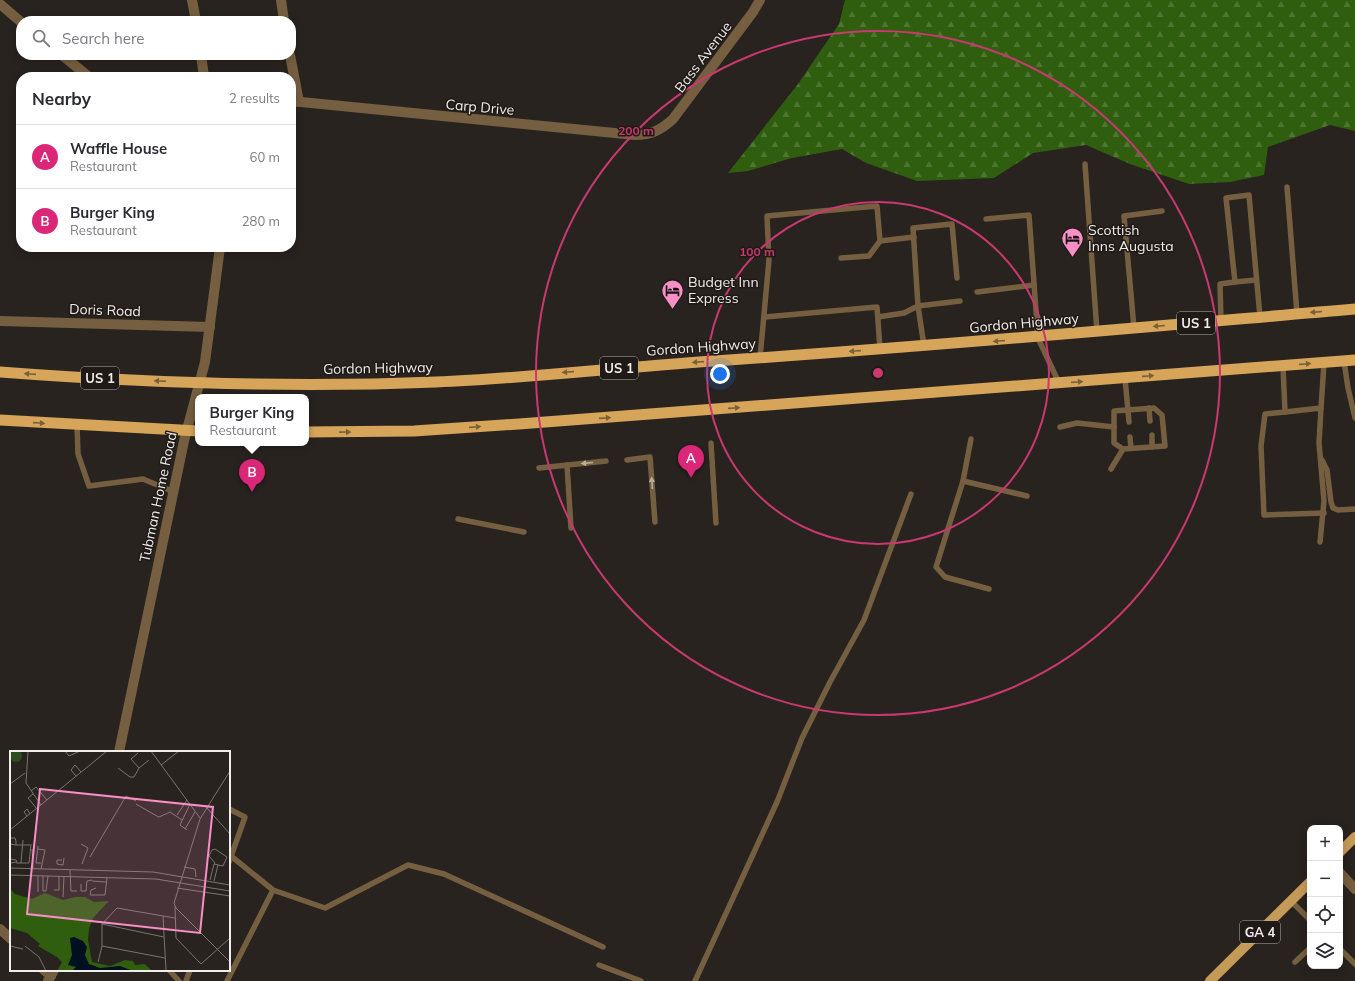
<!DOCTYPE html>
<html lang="en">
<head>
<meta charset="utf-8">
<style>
  :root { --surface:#fff; --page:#f2f2f3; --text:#2b2b33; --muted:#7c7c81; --line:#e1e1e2; --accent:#db2777 }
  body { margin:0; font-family:Mulish,sans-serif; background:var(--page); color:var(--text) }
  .controls { position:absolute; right:12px; bottom:12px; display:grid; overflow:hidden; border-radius:8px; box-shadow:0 2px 10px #0003 }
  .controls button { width:36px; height:36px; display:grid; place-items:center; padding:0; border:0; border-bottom:1px solid var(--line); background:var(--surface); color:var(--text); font:20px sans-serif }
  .you { position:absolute; left:720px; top:374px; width:14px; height:14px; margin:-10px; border:3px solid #fff; border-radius:50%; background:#1a73e8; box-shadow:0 0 0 6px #1a73e833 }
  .badge { display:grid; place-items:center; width:26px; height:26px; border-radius:50%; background:var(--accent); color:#fff; font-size:13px; font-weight:700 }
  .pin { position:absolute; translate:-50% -33px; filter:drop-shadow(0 1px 2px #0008) }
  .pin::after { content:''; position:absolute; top:21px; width:14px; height:12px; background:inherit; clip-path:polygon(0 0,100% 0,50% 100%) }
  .popup { position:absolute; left:195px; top:394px; width:114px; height:52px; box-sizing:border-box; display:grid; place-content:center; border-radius:8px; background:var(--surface); filter:drop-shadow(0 1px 3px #0005); font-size:13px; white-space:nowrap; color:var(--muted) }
  .popup b { font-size:15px; color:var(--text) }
  .popup::after { content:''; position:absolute; left:50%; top:100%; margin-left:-8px; border:8px solid transparent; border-top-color:var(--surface) }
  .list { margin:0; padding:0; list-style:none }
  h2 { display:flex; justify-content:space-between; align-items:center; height:52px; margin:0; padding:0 16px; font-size:17px }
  h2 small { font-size:13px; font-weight:400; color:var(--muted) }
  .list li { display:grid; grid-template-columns:26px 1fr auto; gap:12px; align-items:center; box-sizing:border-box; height:64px; padding:0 16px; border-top:1px solid var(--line) }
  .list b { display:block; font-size:15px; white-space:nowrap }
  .list p { margin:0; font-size:13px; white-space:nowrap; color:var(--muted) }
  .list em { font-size:13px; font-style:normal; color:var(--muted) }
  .icon { flex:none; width:22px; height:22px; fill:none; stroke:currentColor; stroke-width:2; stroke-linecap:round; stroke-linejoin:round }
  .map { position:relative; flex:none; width:1355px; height:981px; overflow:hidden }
  .search { position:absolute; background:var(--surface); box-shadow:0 2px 10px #0003; left:16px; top:16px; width:280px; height:44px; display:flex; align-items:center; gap:10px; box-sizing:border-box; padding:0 14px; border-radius:16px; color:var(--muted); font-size:15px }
  .panel { position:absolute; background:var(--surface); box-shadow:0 2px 10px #0003; left:16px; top:72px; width:280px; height:180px; border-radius:16px }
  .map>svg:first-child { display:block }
  .forest { fill:url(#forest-firs) }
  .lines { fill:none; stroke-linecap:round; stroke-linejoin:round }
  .service { stroke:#755f40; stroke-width:5.5 }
  .minor { stroke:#755f40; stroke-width:10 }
  .tertiary { stroke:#755f40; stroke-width:10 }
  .primary { stroke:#c59a56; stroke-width:10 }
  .trunk { stroke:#d6a55a; stroke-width:11 }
  .oneway { fill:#7a6038 }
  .oneway2 { fill:#b9ad9e }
  .ring { fill:none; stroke:#c93870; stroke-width:2 }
  .labels { text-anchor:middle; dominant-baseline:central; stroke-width:3; stroke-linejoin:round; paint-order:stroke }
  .shield { fill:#1f1a16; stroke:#b2aeaa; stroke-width:1 }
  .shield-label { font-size:13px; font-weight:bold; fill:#f1edea }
  .street-label { font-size:14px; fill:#f1edea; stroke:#1f1a16 }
  .poi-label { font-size:14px; fill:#f1edea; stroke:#1f1a16; text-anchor:start }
  .inset-road { fill:none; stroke:#787470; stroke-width:1 }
  .view { fill:#fa8fc6; fill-opacity:0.15; stroke:#fa8fc6; stroke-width:2 }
  .inset-edge { fill:none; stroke:#f1edea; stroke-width:2 }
  .centre { fill:#c93870; stroke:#1f1a16; stroke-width:2 }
  .ring-label { font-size:12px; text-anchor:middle; font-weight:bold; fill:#c93870; stroke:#1f1a16; stroke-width:3; stroke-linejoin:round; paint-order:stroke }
</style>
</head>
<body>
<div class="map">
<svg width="1355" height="981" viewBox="0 0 1355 981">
  <defs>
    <pattern id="forest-firs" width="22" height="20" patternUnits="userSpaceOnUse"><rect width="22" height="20" fill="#305e0f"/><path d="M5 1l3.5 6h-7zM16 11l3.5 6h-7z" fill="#4e7532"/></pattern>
  </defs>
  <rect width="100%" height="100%" fill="#28231f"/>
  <polygon class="forest" points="845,0 1355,0 1355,131 1330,125 1268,147 1264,175 1230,182 1189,184 1130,164 1086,145 1033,153 994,178 917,181 866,163 842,149 792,158 748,171 728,173 798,84 839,24"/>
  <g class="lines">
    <g class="service">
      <polyline points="1085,164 1097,332"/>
      <polyline points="1287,187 1297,314"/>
      <polyline points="986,219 1029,215 1038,338 1059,383"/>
      <polyline points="880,241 914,237"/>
      <polyline points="1235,282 1256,280"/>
      <polyline points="977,292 1034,285"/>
      <polyline points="765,317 877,307 880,349"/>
      <polyline points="878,317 904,313 918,306 913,228 952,224 957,278"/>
      <polyline points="1221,321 1220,284 1235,282 1226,198 1249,195 1260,317"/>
      <polyline points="1134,328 1124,216 1162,211"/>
      <polyline points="924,346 918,306 960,301"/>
      <polyline points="760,358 769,260 767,216 877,206 880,241 869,256 841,258"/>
      <polyline points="1344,361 1348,388 1355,418"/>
      <polyline points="1283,366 1285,412 1265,414 1261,446 1264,515 1324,513"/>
      <polyline points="1125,378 1129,422"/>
      <polyline points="1149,408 1150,421"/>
      <polyline points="1321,408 1324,363"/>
      <polyline points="1285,412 1321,408 1319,443 1324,501 1320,542"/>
      <polyline points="77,426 78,454 89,486 143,479 174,492"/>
      <polyline points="1060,427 1077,423 1114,427"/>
      <polyline points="1152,435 1152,447"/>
      <polyline points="1130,437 1131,448"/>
      <polyline points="971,439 963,481 936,567 945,577 989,589"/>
      <polyline points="711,443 716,523"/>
      <polyline points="627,460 650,457 655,522"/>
      <polyline points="1322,460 1327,470 1331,502 1333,508 1338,510 1355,509"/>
      <polyline points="567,465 571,528"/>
      <polyline points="539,468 606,461"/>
      <polyline points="1111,469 1123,449 1114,443 1114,411 1154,408 1162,415 1165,446 1123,449"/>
      <polyline points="963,481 1027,496"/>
      <polyline points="458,519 524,532"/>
      <polyline points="229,809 245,817 229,862"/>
      <polyline points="231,856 273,890 325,908 408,865 444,874 603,947"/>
      <polyline points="1291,901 1310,920"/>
      <polyline points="1340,949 1355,964"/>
      <polyline points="1295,962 1310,948"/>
      <polyline points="599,965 641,981"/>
      <polyline points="169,970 179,981"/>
      <polyline points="186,981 190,970"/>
      <polyline points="227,981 273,890"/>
      <polyline points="695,981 777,802 802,738 830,682 864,620 911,494"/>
    </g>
    <g class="minor">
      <polyline points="192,0 196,21"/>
      <polyline points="281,0 284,21"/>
      <polyline points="201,55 204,77"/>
      <polyline points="290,55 299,102"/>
      <path d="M291,101l344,34c16,0 26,-5 38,-16l80,-107 7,-12"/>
      <polyline points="0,321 210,327"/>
      <polyline points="1340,873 1355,889"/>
      <polyline points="0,929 11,939"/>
      <polyline points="44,970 51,976"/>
    </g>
    <g class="tertiary">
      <polyline points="0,4 21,22"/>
      <polyline points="62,55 89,77"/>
      <polyline points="119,752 184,441 205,362 220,247"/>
      <polyline points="48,981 54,970"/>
    </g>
    <g class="primary">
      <polyline points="1340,852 1355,837"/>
      <polyline points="1210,981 1310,882"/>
    </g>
    <g class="trunk">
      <path d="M0,372c145,11 291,16 436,10 98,-4 196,-16 293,-22 209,-14 417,-33 626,-51"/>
      <polyline points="0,420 198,431"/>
      <polyline points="306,432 414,431 519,424 1355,360"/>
    </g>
  </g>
  <defs><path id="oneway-solid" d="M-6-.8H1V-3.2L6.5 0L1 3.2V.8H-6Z"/></defs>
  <g class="oneway">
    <use href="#oneway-solid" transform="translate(1316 312) rotate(175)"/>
    <use href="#oneway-solid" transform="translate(1159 326) rotate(175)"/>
    <use href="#oneway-solid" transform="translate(999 341) rotate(176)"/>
    <use href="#oneway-solid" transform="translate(855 351) rotate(176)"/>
    <use href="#oneway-solid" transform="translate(698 362) rotate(176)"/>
    <use href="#oneway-solid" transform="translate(1305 364) rotate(-4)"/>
    <use href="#oneway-solid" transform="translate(568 372) rotate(176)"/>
    <use href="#oneway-solid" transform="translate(30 374) rotate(-176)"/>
    <use href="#oneway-solid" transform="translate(1148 376) rotate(-4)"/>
    <use href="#oneway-solid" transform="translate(160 381) rotate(-177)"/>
    <use href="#oneway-solid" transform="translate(1077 382) rotate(-4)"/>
    <use href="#oneway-solid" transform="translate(734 408) rotate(-4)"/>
    <use href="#oneway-solid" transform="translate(605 418) rotate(-4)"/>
    <use href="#oneway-solid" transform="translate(39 423) rotate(4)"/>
    <use href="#oneway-solid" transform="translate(475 427) rotate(-4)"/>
    <use href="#oneway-solid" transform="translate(345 432) rotate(-1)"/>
  </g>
  <g class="oneway2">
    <use href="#oneway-solid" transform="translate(587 463) rotate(175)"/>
    <use href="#oneway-solid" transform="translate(652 483) rotate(-94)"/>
  </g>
  <g class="ring">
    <circle cx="878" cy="373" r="171"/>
    <circle cx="878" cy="373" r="342"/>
  </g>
  <defs>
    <symbol id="hotel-pin" viewBox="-11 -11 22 30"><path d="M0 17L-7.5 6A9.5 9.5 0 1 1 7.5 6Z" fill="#fa8fc6" stroke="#1f1a16"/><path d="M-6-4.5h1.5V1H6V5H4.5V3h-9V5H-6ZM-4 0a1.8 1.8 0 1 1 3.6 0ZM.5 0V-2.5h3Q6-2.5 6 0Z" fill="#111"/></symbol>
  </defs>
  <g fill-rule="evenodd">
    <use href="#hotel-pin" x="1060" y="226" width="25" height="34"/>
    <use href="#hotel-pin" x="660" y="278" width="25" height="34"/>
  </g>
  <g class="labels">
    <g class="shield">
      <rect x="1177" y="312" width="38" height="22" rx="3"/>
      <rect x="600" y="357" width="38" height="22" rx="3"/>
      <rect x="81" y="367" width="38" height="22" rx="3"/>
      <rect x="1240" y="921" width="40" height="22" rx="3"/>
    </g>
    <g class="shield-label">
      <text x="1196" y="323">US 1</text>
      <text x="619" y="368">US 1</text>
      <text x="100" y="378">US 1</text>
      <text x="1260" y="932">GA 4</text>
    </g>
    <g class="street-label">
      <text transform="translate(703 57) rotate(-53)">Bass Avenue</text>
      <text transform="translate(480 107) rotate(5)">Carp Drive</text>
      <text transform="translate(105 310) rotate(2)">Doris Road</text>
      <text transform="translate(1024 323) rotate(-5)">Gordon Highway</text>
      <text transform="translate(701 347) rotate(-4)">Gordon Highway</text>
      <text transform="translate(378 368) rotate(-1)">Gordon Highway</text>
      <text transform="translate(158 497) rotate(-78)">Tubman Home Road</text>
    </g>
    <g class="poi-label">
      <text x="1088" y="230">Scottish<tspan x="1088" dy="16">Inns Augusta</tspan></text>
      <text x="688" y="282">Budget Inn<tspan x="688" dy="16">Express</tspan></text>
    </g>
  </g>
  <g transform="translate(10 751)">
    <rect width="220" height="220" fill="#28231f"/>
    <path d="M0,138l5,5 17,5 13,-6 18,7 12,-3h10l9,5 15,-1 -16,17 -4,11 -1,11 4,22 18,4 15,-6 8,1 2,4 10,-1 7,7h-95l5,-9 -5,-5 -19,-11 2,-2 -13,-11 -17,-5z" fill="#305e0f"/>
    <path d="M0 5a6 6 0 1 1 12 0a6 6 0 1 1-12 0Z" fill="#2e4c1e"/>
    <path d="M64,186l9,4 4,6 -2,8 4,9 11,4 20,-2 13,5h-61l4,-4 -8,-2 4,-10 -2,-17z" fill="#001021"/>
    <path class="inset-road" d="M18,0l-2,32 15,22M55,0l4,5 11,-5M141,0l49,67M151,14l18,-14M108,17l12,9h4l5,-9 -8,-9 7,-6M129,17l10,-8M220,20l-30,48 -26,84 2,5 54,54M66,25l-5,-6 4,-5 6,7M0,33l15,-11M21,40l5,-4 11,13M23,43l-5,4 9,11M126,53l19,11 4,2 11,-5 12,8M196,56l24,27M167,64l10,-15M17,65l-3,-4 3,-3 3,5M175,78l10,-17M0,79l97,-79M177,79l-7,-5 10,-21M0,87h5l1,3v4l-6,-1M71,93l7,4 -6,16M6,94h14M28,95l-2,17h5M22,98l1,19M28,98l7,1 -4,19M80,106l36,-61 10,5M0,108l6,1 1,2 -7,1M52,109h-5v4l6,1 1,-7M6,112h13l2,-19M11,112l2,-23M174,116l11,2 1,8M0,117l143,4 77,13M60,119l1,21h6M0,124l146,4 74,12M33,125v15h3l2,-15M200,129l4,-16 1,-1 -6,-7 3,-6 3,-1 12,8 -4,9 -9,-2M82,130l14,1M204,130l4,-16M71,133v7h5l1,-10 5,-1M86,137l-5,2 -1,5h15l2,-17M167,137l53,8M44,139h5v-14M28,141v-16M53,146l1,-21M165,156l1,31 25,26 29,-26M153,165l3,55M92,173l62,13M0,195l13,3M15,195l14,11 7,14M92,195l63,12M88,211l4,-16v-22l15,-16 58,10"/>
    <path class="view" d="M30,38l173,18 -13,126 -173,-19z"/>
    <rect width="220" height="220" class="inset-edge"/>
  </g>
  <circle cx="878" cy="373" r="6" class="centre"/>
  <g class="ring-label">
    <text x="636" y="135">200 m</text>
    <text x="757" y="256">100 m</text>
  </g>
</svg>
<div class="controls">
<button>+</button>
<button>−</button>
<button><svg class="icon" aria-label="locate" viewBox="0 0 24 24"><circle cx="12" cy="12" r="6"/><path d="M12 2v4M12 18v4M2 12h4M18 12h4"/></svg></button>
<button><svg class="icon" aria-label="layers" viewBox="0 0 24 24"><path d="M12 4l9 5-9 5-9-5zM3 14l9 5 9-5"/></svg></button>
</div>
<div class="you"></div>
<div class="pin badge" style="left:691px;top:478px">A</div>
<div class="pin badge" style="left:252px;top:492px">B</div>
<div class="popup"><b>Burger King</b>Restaurant</div>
<div class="search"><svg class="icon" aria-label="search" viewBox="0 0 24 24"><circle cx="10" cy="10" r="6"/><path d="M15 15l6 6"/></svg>Search here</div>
<section class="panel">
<h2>Nearby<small>2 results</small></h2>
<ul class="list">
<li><span class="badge">A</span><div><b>Waffle House</b><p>Restaurant</p></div><em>60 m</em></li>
<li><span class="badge">B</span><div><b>Burger King</b><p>Restaurant</p></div><em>280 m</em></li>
</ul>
</section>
</div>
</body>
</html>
